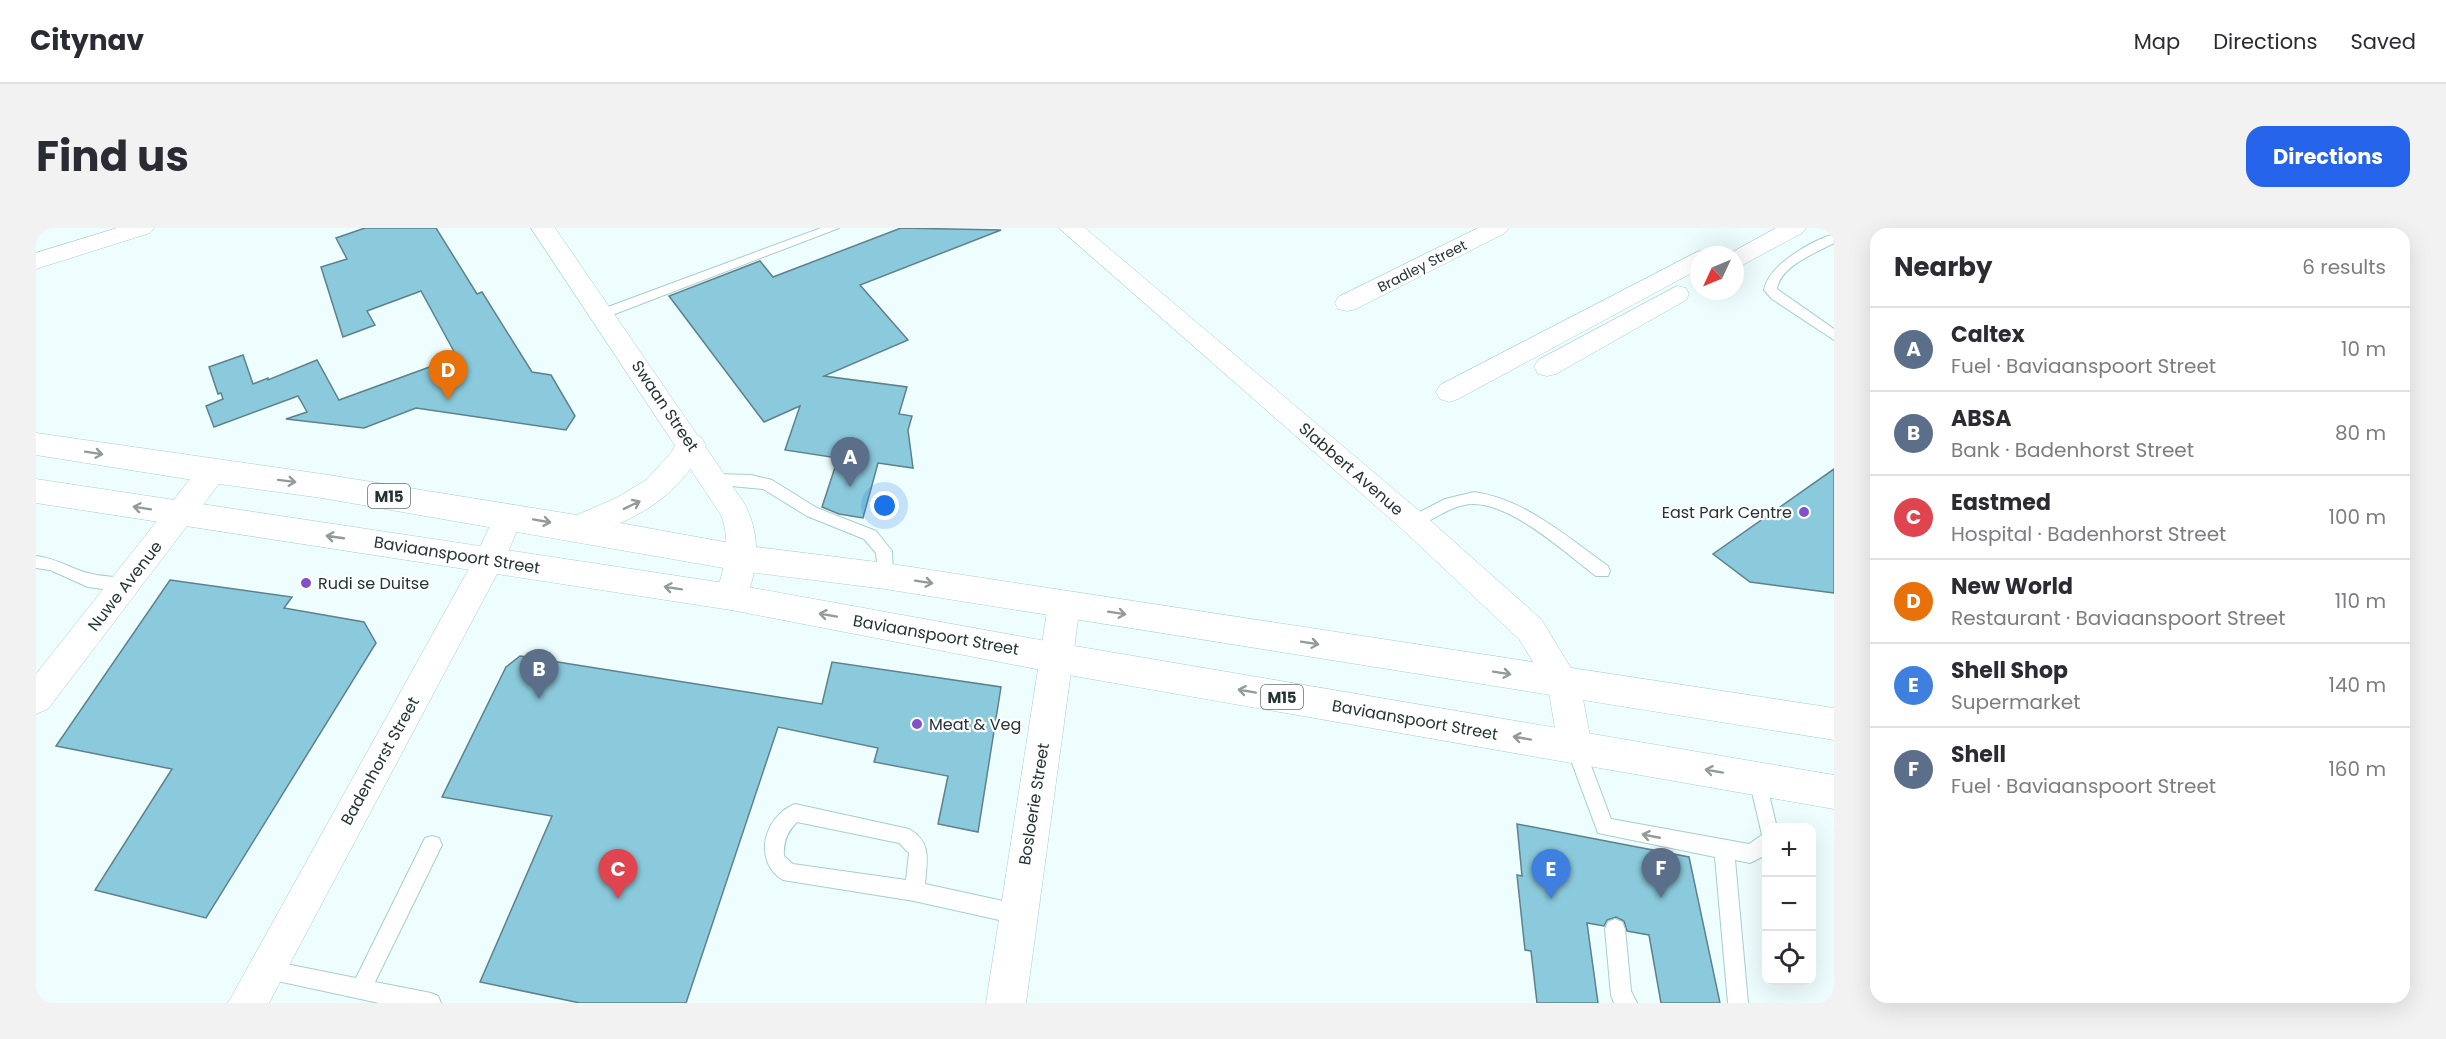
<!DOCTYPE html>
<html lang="en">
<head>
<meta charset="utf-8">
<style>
  :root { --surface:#fff; --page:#f2f2f3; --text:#2b2b33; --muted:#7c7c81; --line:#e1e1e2; --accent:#2563eb }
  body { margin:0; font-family:Poppins,sans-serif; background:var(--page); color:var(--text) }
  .controls { position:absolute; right:18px; bottom:18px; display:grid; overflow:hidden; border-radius:12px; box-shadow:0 6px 24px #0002 }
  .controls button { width:54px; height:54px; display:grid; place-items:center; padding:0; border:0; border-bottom:2px solid var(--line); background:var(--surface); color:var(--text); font:30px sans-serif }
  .compass { position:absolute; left:1654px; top:18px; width:54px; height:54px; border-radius:50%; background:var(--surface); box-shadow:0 6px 24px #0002; rotate:226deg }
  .you { position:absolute; left:849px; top:278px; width:21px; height:21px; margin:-15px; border:4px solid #fff; border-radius:50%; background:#1a73e8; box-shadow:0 0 0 9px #1a73e833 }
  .badge { display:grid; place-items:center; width:39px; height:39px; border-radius:50%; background:var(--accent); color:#fff; font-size:20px; font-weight:700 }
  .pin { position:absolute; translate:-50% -50px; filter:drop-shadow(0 2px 3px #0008) }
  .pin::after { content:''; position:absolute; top:32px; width:21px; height:18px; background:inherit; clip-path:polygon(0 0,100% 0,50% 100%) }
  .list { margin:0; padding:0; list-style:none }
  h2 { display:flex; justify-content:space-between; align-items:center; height:78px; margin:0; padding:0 24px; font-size:26px }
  h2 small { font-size:20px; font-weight:400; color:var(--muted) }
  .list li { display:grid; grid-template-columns:39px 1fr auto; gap:18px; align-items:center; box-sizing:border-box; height:84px; padding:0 24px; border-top:2px solid var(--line) }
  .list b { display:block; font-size:22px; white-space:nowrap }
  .list p { margin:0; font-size:20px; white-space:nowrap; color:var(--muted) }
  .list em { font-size:20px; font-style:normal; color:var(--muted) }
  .icon { flex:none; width:33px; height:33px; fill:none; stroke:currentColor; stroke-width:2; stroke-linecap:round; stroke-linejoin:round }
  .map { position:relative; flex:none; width:1798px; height:775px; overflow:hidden; border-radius:18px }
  header { display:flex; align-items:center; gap:36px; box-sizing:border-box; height:84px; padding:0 30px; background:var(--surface); border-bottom:2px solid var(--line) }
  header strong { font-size:28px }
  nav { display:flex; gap:33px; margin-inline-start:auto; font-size:21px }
  .intro { display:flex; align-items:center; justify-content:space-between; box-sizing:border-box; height:144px; padding:0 36px }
  h1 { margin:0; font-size:42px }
  .button { padding:15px 27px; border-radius:18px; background:var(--accent); color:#fff; font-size:21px; font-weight:700 }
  main { display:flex; gap:36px; padding:0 36px }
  aside { flex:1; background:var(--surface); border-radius:18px; box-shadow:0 6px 24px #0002 }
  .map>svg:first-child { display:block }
  .building { fill:#8bcadc; stroke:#5e818c; stroke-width:1.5 }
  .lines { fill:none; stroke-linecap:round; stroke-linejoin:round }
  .lane-casing { stroke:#a5cece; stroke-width:2 }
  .street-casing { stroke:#a5cece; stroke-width:1 }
  .primary-casing { stroke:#a5cece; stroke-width:1 }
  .lane { fill:#fff; fill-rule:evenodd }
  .street { fill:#fff; fill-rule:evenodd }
  .primary { fill:#fff; fill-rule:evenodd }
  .oneway { stroke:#929a9a }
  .poi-dot { fill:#8250c8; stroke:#fff; stroke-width:2 }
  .labels { text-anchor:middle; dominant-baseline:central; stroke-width:4.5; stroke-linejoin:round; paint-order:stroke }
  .far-street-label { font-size:14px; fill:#243434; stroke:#fff }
  .shield { fill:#fff; stroke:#667171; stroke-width:1.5 }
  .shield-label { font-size:15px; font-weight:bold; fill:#243434 }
  .street-label { font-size:16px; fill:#243434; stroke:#fff }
  .poi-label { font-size:16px; fill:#243434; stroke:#fff; text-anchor:start }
</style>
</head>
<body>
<header>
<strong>Citynav</strong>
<nav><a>Map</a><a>Directions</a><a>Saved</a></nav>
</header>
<div class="intro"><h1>Find us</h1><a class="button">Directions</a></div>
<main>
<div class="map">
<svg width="1798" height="775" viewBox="0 0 1798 775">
  <rect width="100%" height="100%" fill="#eefefe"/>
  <g class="building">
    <polygon points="329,0 400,0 441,66 446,64 496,144 515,147 539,188 530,202 380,180 328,200 250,191 271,184 262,168 178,199 170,178 187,171 185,165 182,166 173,139 207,127 217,156 232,150 232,152 281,132 303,172 421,129 385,63 331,83 339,97 307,109 285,39 311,31 300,10"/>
    <polygon points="865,0 965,2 824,57 872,112 788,148 871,159 863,186 876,188 872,202 877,240 842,235 827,290 803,286 786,279 802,230 749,222 764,178 728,194 633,68 724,33 737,49"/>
    <polygon points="1798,241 1798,365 1714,354 1677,326"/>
    <polygon points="134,352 256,369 248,380 328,394 340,415 170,690 59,662 136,541 20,518"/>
    <polygon points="484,428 786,476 796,434 965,459 942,604 902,596 912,548 838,534 842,520 742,499 650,775 544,775 444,754 516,588 406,569 470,439"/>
    <polygon points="1481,596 1653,629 1684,775 1625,775 1613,707 1591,703 1588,693 1580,689 1571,692 1568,698 1551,695 1562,775 1501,775 1495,723 1489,722 1481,647 1486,648"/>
  </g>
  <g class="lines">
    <defs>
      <g id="lane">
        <polygon points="785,0 803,0 571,89 561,89 559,86 561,83"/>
        <path d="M1798,6v9c-18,10 -54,23 -57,46l57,40v11l-62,-41 -8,-9c4,-25 47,-49 70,-56z"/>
        <polygon points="679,246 715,247 736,252 781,280 840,303 856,323 857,348 855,353 843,353 840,325 828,311 771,288 727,261 674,256 671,252"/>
        <path d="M1438,264c51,7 93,45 134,74l2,5 -2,5h-12c-31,-23 -91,-80 -132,-71 -19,4 -33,17 -51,23l-8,-6 3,-4 37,-19z"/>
        <path d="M0,328c21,2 36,14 56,18 13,3 26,2 39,6l2,5 -2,5 -6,2 -37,-5 -38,-17 -14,-2z"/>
        <polygon points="1539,511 1545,513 1548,519 1575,591 1713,616 1726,607 1713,551 1716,545 1722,542 1728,545 1741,600 1730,600 1730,627 1714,635 1699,632 1712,775 1692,775 1679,629 1562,605 1530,519 1533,513"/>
        <path d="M759,576l114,25c23,13 18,31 16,55l92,20 7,3 3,7 -3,7 -7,3 -103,-23 -131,-21c-31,-19 -19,-64 12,-76zM761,594l102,21 10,10 -3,27 -113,-16 -9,-8c-1,-14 3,-24 13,-34z"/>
        <polygon points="396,608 403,610 406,617 339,754 395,765 402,768 405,775 343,775 223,749 220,742 223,735 230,732 320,750 389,610"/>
        <polygon points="1579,691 1586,694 1589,701 1595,763 1601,775 1578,775 1575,767 1569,701 1572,694"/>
      </g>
      <g id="street">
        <polygon points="81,0 118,0 114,5 0,41 0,25"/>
        <path d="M495,0h24l189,275c18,33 15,70 -2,103l-11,4 -11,-4 -5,-9c9,-28 17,-54 6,-82z"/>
        <polygon points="1023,0 1049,0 1387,286 1505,391 1544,455 1556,519 1551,530 1539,535 1527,530 1522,519 1512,458 1483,411 1367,302"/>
        <polygon points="1442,0 1473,0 1469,5 1320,81 1311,83 1302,81 1299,75 1302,69"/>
        <polygon points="1740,0 1770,0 1766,5 1699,41 1699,27 1691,27"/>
        <polygon points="1663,23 1672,27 1663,27 1663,41 1422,171 1413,174 1404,171 1400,164 1404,157"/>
        <polygon points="1641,58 1650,60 1653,66 1650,72 1520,146 1511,148 1502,146 1498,139 1502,132"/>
        <polygon points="176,233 186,236 190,244 186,252 12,481 0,486 0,446 166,236"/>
        <polygon points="472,276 482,280 487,288 469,331 233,775 192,775 440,328 462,280"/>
        <polygon points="1028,364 1039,368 1044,377 990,775 950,775 1012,377 1017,368"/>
      </g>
      <g id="primary">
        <path d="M0,205l286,41 255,41 41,-18 28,-17 24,-26 11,-17 10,-3 10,3 5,8c-21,37 -46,61 -86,78l121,22 144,18 949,145v32l-949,-151 -144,-18 -419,-73 -110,-15 -176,-28z"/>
        <polygon points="0,251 695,356 1021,415 1798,547 1798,581 1021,445 695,382 0,275"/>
      </g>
    </defs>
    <use href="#lane" class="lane-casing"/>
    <use href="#street" class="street-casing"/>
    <use href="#primary" class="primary-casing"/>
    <use href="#lane" class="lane"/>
    <use href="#street" class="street"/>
    <use href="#primary" class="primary"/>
  </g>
  <defs><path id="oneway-shaft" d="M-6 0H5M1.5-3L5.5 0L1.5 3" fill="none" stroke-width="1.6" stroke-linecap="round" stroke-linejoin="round" transform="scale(1.5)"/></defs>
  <g class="oneway">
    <use href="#oneway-shaft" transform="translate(58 225) rotate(9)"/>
    <use href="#oneway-shaft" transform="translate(251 253) rotate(7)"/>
    <use href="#oneway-shaft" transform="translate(596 277) rotate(-26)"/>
    <use href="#oneway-shaft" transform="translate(106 280) rotate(-171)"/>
    <use href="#oneway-shaft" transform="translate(506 293) rotate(10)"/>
    <use href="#oneway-shaft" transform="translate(299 309) rotate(-172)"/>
    <use href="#oneway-shaft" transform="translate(888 354) rotate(9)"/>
    <use href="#oneway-shaft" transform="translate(637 360) rotate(-171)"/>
    <use href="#oneway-shaft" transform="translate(1081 385) rotate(9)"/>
    <use href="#oneway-shaft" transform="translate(792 387) rotate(-170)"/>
    <use href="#oneway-shaft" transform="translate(1274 415) rotate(9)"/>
    <use href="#oneway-shaft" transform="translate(1466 445) rotate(9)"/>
    <use href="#oneway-shaft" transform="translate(1211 463) rotate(-170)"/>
    <use href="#oneway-shaft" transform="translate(1486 510) rotate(-170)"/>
    <use href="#oneway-shaft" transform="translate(1678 543) rotate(-170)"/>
    <use href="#oneway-shaft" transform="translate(1615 608) rotate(-169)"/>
  </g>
  <g class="poi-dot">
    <circle cx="1768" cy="284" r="6"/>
    <circle cx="270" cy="355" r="6"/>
    <circle cx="881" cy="496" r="6"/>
  </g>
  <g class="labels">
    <g class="far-street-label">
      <text transform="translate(1386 38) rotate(-27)">Bradley Street</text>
    </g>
    <g class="shield">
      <rect x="332" y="256" width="42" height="24" rx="4.5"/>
      <rect x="1225" y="457" width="42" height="24" rx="4.5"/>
    </g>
    <g class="shield-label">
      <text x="353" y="268">M15</text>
      <text x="1246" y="469">M15</text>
    </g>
    <g class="street-label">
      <text transform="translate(629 178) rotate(56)">Swaan Street</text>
      <text transform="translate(1315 241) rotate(41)">Slabbert Avenue</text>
      <text transform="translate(421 327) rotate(9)">Baviaanspoort Street</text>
      <text transform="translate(89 358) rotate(-52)">Nuwe Avenue</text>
      <text transform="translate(900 407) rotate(10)">Baviaanspoort Street</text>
      <text transform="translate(1379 492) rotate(10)">Baviaanspoort Street</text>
      <text transform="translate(344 533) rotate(-61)">Badenhorst Street</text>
      <text transform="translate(998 576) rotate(-81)">Bosloerie Street</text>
    </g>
    <g class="poi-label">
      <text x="1756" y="284" text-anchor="end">East Park Centre</text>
      <text x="282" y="355">Rudi se Duitse</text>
      <text x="893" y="496">Meat &amp; Veg</text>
    </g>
  </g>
</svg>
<div class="controls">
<button>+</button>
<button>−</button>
<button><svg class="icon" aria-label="locate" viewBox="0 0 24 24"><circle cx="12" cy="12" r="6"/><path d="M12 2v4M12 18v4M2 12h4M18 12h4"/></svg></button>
</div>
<svg class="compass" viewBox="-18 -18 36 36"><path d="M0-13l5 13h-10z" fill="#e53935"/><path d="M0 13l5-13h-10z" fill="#7c7c81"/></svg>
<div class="you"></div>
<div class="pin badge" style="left:814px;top:259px;background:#5c6f8a">A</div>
<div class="pin badge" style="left:503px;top:471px;background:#5c6f8a">B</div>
<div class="pin badge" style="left:582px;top:671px;background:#e0444e">C</div>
<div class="pin badge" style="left:412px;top:172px;background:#e8710a">D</div>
<div class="pin badge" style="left:1515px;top:671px;background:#3f7fe0">E</div>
<div class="pin badge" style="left:1625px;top:670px;background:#5c6f8a">F</div>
</div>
<aside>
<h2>Nearby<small>6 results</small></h2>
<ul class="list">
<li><span class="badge" style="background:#5c6f8a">A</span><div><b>Caltex</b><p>Fuel · Baviaanspoort Street</p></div><em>10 m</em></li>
<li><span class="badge" style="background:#5c6f8a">B</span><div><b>ABSA</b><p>Bank · Badenhorst Street</p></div><em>80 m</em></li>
<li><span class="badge" style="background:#e0444e">C</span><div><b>Eastmed</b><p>Hospital · Badenhorst Street</p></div><em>100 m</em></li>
<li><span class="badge" style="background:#e8710a">D</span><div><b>New World</b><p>Restaurant · Baviaanspoort Street</p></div><em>110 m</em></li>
<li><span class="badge" style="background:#3f7fe0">E</span><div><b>Shell Shop</b><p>Supermarket</p></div><em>140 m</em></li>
<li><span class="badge" style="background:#5c6f8a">F</span><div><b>Shell</b><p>Fuel · Baviaanspoort Street</p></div><em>160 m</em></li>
</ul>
</aside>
</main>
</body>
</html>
